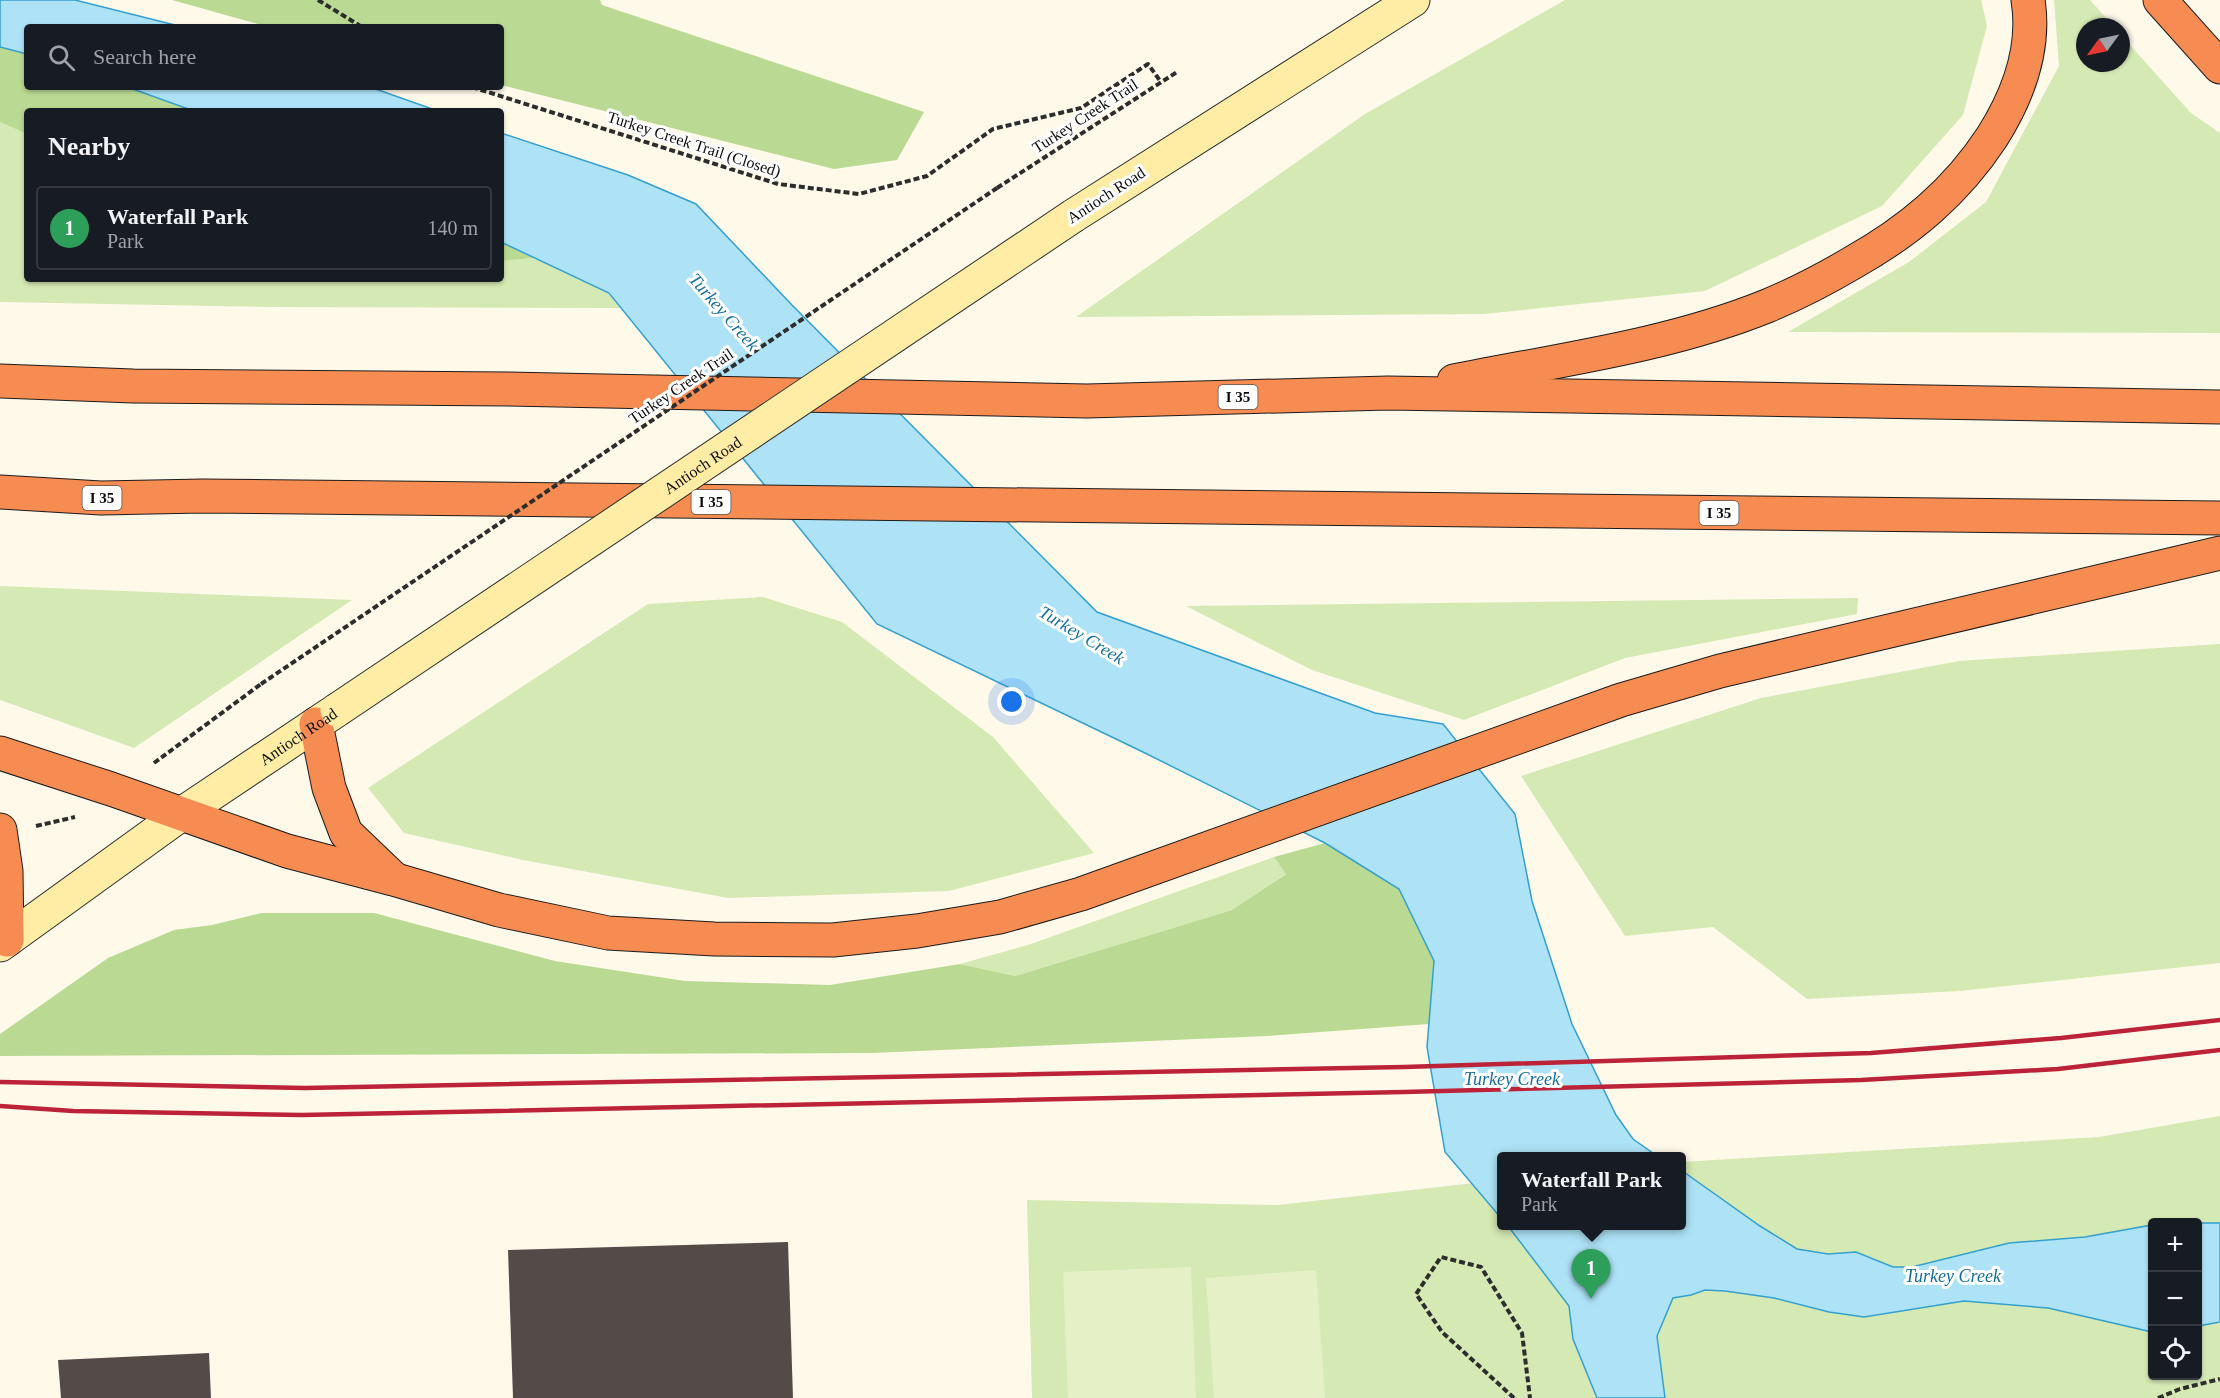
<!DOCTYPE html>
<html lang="en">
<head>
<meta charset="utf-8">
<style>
  :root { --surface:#171b24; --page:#242831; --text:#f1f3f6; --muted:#9ea1a6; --line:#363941; --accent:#2563eb }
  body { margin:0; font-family:"Times New Roman",serif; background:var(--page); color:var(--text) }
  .controls { position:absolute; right:18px; bottom:18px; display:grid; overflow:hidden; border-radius:6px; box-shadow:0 2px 4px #0004 }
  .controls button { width:54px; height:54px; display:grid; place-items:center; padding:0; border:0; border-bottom:2px solid var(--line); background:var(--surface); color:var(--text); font:30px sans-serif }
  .compass { position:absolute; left:2076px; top:18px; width:54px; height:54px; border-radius:50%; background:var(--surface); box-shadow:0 2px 4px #0004; rotate:237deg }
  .you { position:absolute; left:1012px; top:702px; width:21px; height:21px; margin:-15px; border:4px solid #fff; border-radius:50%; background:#1a73e8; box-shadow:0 0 0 9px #1a73e833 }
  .badge { display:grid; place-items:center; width:39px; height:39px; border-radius:50%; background:var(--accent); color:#fff; font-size:20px; font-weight:700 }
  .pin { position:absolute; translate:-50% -50px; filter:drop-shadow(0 2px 3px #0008) }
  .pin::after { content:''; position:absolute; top:32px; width:21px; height:18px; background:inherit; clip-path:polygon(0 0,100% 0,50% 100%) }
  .popup { position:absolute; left:1497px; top:1152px; width:189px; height:78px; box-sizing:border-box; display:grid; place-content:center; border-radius:6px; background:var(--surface); filter:drop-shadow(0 2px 4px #0005); font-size:20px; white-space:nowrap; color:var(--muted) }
  .popup b { font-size:22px; color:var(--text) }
  .popup::after { content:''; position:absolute; left:50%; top:100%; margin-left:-12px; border:12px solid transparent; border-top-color:var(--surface) }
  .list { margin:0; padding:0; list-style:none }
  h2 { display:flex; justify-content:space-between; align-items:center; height:78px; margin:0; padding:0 24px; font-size:26px }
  h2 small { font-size:20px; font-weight:400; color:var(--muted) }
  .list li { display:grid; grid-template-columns:39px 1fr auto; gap:18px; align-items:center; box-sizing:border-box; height:84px; margin:0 12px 12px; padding:0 12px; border:2px solid var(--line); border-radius:6px }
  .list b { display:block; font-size:22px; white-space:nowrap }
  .list p { margin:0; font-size:20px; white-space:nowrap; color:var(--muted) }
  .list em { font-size:20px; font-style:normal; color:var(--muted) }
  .icon { flex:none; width:33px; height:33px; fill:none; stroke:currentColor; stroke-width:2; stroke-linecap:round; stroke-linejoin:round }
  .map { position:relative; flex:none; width:2220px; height:1398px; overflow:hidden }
  .search { position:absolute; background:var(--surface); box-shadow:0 2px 4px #0004; left:24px; top:24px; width:480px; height:66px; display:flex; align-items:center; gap:15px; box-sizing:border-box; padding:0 21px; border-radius:6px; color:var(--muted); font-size:22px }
  .panel { position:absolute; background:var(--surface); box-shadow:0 2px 4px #0004; left:24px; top:108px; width:480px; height:174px; border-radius:6px }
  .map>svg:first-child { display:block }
  .green { fill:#d5e9b4; fill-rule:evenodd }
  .forest { fill:#bada93 }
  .pitch { fill:#e6f0c6 }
  .water { fill:#aee3f7; stroke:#35a0ce; stroke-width:1.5 }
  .building { fill:#544b48 }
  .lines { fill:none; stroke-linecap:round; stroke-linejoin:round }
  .secondary-casing { stroke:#2d2d2d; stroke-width:35 }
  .motorway-casing { stroke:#1c1c1c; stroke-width:35 }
  .path { stroke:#2d2d2d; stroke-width:4; stroke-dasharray:6 3; stroke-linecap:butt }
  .secondary { stroke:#ffeca5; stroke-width:33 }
  .motorway { stroke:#f68c51; stroke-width:33 }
  .rail { stroke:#bc2339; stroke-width:4.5 }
  .secondary-bridge-casing { stroke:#2d2d2d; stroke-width:35; stroke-linecap:butt }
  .path-bridge { stroke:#2d2d2d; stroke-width:4; stroke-dasharray:6 3; stroke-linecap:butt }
  .secondary-bridge { stroke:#ffeca5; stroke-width:33 }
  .labels { text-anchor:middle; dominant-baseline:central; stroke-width:6; stroke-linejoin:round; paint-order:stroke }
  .shield { fill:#fff; stroke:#545454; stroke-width:1.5 }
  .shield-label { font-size:15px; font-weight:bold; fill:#0b0b0b }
  .street-label { font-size:16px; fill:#0b0b0b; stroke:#fff }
  .water-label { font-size:18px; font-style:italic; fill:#146f9e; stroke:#fff }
</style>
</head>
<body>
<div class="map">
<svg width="2220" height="1398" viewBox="0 0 2220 1398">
  <rect width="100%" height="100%" fill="#fff9ea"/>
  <g class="green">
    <polygon points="1565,0 1981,0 1987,26 1963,115 1882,206 1705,291 1484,314 1076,317 1365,114"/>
    <polygon points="2054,0 2090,0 2114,27 2085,27 2085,63 2121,63 2121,35 2191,113 2220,133 2220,333 1788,332 1909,262 1986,202 2059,66"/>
    <polygon points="0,122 27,134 27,279 272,279 276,282 310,279 501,279 501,261 534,258 608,293 621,308 271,307 0,302"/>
    <polygon points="0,586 25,587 352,600 134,748 0,700"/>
    <polygon points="763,597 842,622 993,737 1094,853 949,891 728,898 523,860 404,833 368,788 648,604"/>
    <polygon points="1858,598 1857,614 1625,658 1464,720 1312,670 1186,606"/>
    <polygon points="2220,644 2220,963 1960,991 1807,999 1713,927 1625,936 1521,776 1761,698 1959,661"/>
    <polygon points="1274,857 1287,873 1232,910 1015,976 960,964 1031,944"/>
    <path d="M2220,1116v282h-1188l-5,-198 251,5 223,-25v46h180v-64l418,-25zM2152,1222h46v154h-46z"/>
  </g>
  <g class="forest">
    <polygon points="172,0 600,0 602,5 924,112 897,160 834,169 501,85 501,27 269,27"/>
    <polygon points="0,47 27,54 27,87 127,87 194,111 27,111 27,134 0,122"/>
    <polygon points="501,242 534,258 501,261"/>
    <polygon points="1325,843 1399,889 1434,961 1429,1024 1267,1036 872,1053 0,1056 0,1034 108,958 174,930 212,925 261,913 374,913 555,961 685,981 830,985 960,964 1015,976 1232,910 1286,874 1274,857"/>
  </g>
  <g class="pitch">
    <polygon points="1191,1267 1196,1398 1068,1398 1063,1272"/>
    <polygon points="1316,1270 1325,1398 1214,1398 1206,1278"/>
  </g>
  <g class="water">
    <polygon points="0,0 75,0 183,27 27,27 27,54 0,47"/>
    <polygon points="127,87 370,87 438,111 194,111"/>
    <polygon points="501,133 628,175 696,204 792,305 1097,612 1375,713 1443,724 1515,814 1532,901 1572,1024 1616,1115 1633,1139 1657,1156 1501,1156 1501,1218 1445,1152 1427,1047 1434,961 1399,889 1325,843 1145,753 877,624 609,293 501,242"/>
    <polygon points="1681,1170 1760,1226 1797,1249 1828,1254 1856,1252 1893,1267 1912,1267 2009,1243 2085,1237 2152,1225 2152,1332 2048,1308 1964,1301 1864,1317 1829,1312 1774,1298 1725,1291 1705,1290 1691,1295 1673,1298 1657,1336 1665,1398 1597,1398 1573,1339 1569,1306 1508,1226 1681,1226"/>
    <polygon points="2198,1223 2220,1223 2220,1322 2198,1326"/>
  </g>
  <g class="building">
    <polygon points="788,1242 793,1398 513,1398 508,1250"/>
    <polygon points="209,1353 211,1398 61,1398 58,1360"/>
  </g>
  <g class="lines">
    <defs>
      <g id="secondary">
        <polyline points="1073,216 1413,0"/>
        <path id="s1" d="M0,945l180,-130 157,-105"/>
      </g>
      <g id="motorway">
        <polyline points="2160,0 2220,67"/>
        <polyline points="0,381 133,386 508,389 1087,401 1388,393 2220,407"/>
        <path d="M1454,381c104,-21 214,-35 313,-75 29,-12 58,-27 85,-43 57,-32 104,-71 140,-126 26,-41 44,-87 36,-137"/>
        <polyline points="0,492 101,498 203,496 2220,518"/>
        <polyline points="316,724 329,788 346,833 392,877"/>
        <polyline points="0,753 111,789 287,851 393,879 499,910 608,933 714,939 833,940 917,931 1000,917 1081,894 1621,700 1720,671 2220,553"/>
        <polyline points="0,830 6,871 7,940"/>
      </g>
    </defs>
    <use href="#secondary" class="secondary-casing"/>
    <use href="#motorway" class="motorway-casing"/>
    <g class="path">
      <polyline points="318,0 362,27"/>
      <polyline points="472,87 778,184 859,194 927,176 993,129 1081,108 1148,64 1161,82"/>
      <polyline points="997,188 1177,72"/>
      <polyline points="154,763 261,684"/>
      <polyline points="36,826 75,817"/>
      <polyline points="1514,1398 1442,1332 1416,1294 1441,1257 1481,1267 1522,1333 1530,1398"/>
      <polyline points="2158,1398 2180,1389 2220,1379"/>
    </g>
    <use href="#secondary" class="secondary"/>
    <use href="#motorway" class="motorway"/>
    <g class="rail">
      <polyline points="0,1082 305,1088 1404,1067 1871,1053 2061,1038 2220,1020"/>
      <polyline points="0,1106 73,1111 302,1115 1404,1092 1861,1080 2058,1069 2220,1050"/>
    </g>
    <defs>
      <g id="secondary-bridge">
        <path id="s2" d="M337,710l736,-494"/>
      </g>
    </defs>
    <use href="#secondary-bridge" class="secondary-bridge-casing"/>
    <polyline class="path-bridge" points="261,684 997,188"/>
    <use href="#secondary-bridge" class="secondary-bridge"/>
  </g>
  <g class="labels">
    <g class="shield">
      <rect x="1218.5" y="385" width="39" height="24" rx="4.5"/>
      <rect x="82.5" y="486" width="39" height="24" rx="4.5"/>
      <rect x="691.5" y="490" width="39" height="24" rx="4.5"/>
      <rect x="1699.5" y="501" width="39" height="24" rx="4.5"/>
    </g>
    <g class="shield-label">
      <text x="1238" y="397">I 35</text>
      <text x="102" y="498">I 35</text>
      <text x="711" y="502">I 35</text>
      <text x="1719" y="513">I 35</text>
    </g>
    <g class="street-label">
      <text transform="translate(1085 116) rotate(-33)">Turkey Creek Trail</text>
      <text transform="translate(694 144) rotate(18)">Turkey Creek Trail (Closed)</text>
      <text transform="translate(1106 195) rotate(-33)">Antioch Road</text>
      <text transform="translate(681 386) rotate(-34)">Turkey Creek Trail</text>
      <text stroke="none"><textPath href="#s2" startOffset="440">Antioch Road</textPath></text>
      <text stroke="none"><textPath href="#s1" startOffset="364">Antioch Road</textPath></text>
    </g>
    <g class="water-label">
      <text transform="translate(724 312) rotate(49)">Turkey Creek</text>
      <text transform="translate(1082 635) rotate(31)">Turkey Creek</text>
      <text x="1512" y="1079">Turkey Creek</text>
      <text x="1953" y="1276">Turkey Creek</text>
    </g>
  </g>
</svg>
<div class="controls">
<button>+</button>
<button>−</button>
<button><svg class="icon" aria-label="locate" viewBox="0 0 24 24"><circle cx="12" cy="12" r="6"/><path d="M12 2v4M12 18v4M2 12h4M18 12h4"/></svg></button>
</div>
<svg class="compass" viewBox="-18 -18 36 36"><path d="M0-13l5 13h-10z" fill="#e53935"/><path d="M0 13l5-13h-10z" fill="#9ea1a6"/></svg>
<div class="you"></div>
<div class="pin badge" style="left:1591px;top:1299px;background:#2e9e5b">1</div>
<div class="popup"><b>Waterfall Park</b>Park</div>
<div class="search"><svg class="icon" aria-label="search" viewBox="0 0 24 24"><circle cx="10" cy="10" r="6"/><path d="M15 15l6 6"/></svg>Search here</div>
<section class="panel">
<h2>Nearby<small></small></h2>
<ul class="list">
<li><span class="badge" style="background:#2e9e5b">1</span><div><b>Waterfall Park</b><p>Park</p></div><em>140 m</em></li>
</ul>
</section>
</div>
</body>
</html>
